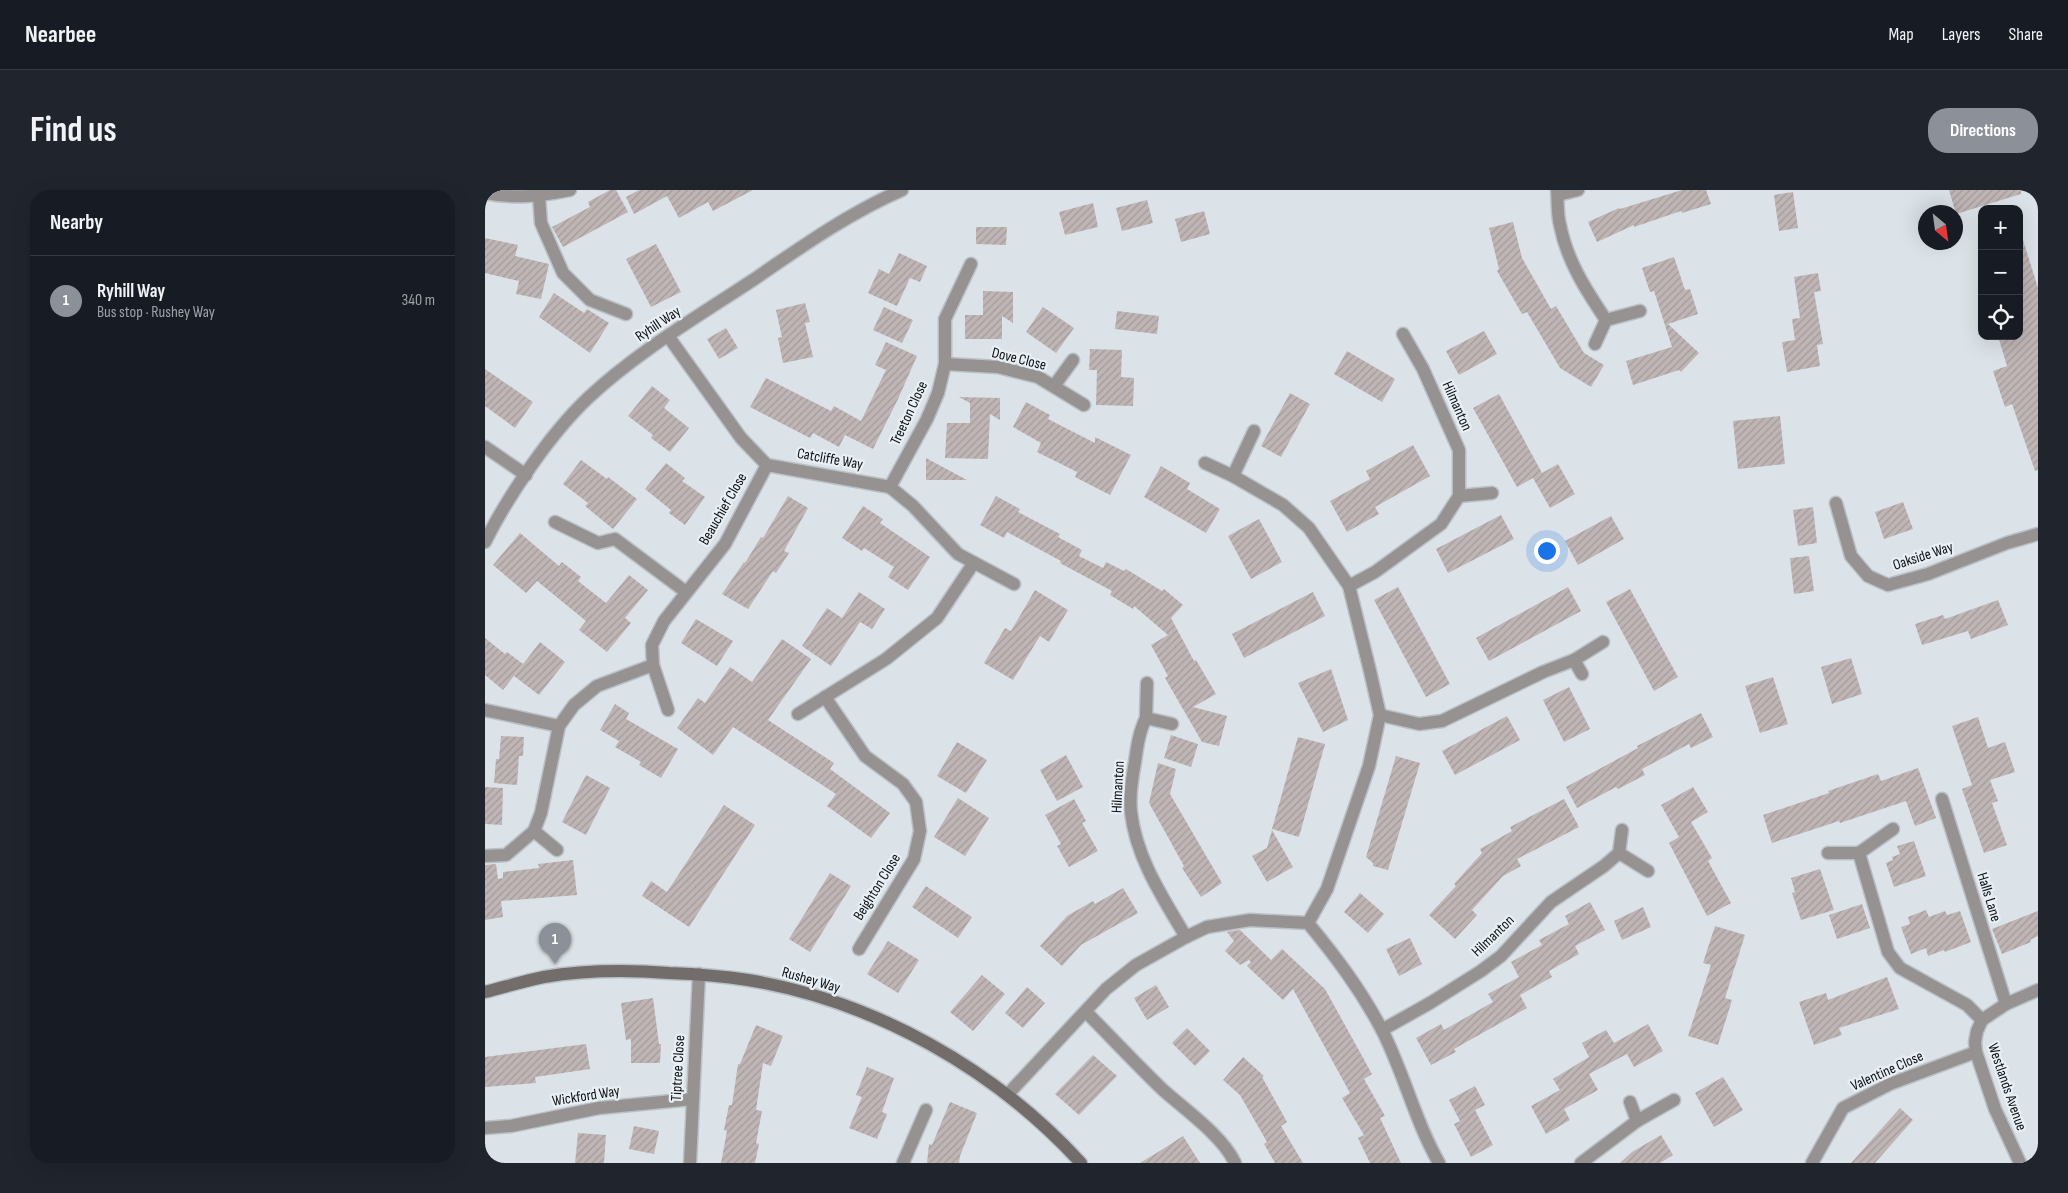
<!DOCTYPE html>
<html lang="en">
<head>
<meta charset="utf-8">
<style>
  :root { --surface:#171b24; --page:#20242c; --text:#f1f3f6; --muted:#9ea1a6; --line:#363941; --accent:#8c9099 }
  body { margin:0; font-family:"Sofia Sans Condensed",sans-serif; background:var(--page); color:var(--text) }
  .controls { position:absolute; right:15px; top:15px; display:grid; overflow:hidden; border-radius:10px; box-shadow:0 5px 20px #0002 }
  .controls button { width:45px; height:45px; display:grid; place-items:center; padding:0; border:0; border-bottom:1px solid var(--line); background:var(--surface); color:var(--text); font:25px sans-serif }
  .compass { position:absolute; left:1433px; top:15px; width:45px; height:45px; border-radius:50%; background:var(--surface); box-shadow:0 5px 20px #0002; rotate:151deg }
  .you { position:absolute; left:1061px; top:360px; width:18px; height:18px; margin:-12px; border:4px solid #fff; border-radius:50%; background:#1a73e8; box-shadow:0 0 0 8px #1a73e833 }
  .badge { display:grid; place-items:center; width:32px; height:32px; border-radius:50%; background:var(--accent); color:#fff; font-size:16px; font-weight:700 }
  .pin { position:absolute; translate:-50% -41px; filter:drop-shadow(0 1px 2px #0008) }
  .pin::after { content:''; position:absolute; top:26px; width:18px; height:15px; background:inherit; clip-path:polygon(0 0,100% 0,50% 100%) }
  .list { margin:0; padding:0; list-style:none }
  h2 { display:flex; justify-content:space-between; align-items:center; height:65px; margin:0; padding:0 20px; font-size:21px }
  h2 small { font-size:16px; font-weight:400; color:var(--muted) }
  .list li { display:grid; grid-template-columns:32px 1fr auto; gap:15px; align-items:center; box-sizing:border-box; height:90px; padding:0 20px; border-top:1px solid var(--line) }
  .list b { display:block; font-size:19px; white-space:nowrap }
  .list p { margin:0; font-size:16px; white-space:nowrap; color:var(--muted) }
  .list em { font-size:16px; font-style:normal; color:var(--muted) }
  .icon { flex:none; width:28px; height:28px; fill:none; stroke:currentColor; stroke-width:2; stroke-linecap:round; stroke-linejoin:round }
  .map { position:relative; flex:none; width:1553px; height:973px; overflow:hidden; border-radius:20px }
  header { display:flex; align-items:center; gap:30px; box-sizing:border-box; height:70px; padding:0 25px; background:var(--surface); border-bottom:1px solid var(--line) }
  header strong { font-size:24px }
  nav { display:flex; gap:28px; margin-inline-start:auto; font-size:18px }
  .intro { display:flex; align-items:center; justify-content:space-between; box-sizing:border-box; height:120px; padding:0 30px }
  h1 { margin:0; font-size:35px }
  .button { padding:12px 22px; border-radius:20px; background:var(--accent); color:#fff; font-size:18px; font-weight:700 }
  main { display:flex; gap:30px; padding:0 30px }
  aside { flex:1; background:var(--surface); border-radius:20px; box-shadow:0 5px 20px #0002 }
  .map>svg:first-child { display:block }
  .building { fill:url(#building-hatch) }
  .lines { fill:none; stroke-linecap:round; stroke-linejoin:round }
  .street-casing { stroke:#bac1c6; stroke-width:15 }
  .secondary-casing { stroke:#bac1c6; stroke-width:15 }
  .street { stroke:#969291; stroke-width:12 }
  .secondary { stroke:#726c6b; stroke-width:12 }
  .labels { text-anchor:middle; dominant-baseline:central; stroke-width:4.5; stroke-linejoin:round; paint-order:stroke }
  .street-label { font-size:15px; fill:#0d0f11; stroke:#e8f0f5 }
</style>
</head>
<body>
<header>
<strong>Nearbee</strong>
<nav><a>Map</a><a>Layers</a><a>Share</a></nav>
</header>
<div class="intro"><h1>Find us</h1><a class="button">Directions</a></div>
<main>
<aside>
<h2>Nearby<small></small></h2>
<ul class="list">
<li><span class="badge">1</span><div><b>Ryhill Way</b><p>Bus stop · Rushey Way</p></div><em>340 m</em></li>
</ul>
</aside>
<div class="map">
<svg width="1553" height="973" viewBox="0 0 1553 973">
  <defs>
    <pattern id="building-hatch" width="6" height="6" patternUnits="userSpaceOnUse" patternTransform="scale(1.25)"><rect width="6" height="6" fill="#bfb5b5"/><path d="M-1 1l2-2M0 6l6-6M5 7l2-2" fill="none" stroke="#a39a9b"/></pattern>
  </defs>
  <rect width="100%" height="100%" fill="#dbe3e8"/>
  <g class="building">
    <polygon points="125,0 131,0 143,22 78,57 67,37 105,17 103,12"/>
    <polygon points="154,0 268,0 228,21 223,12 194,28 182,6 149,24 141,7"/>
    <polygon points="1197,0 1221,0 1226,14 1197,23 1196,21 1149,37 1149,35 1112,52 1103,32 1134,18 1135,19"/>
    <polygon points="1464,0 1536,0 1536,4 1471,24"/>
    <polygon points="1308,2 1313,38 1294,41 1289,5"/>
    <polygon points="662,10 668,33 637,41 631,18"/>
    <polygon points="608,13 613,37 580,45 574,22"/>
    <polygon points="719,21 725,44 696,52 690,29"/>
    <polygon points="1028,32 1037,68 1066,119 1071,116 1099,163 1119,175 1106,197 1075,178 1042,122 1037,124 1012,81 1014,79 1004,38"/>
    <polygon points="491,37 522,37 521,55 491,54"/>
    <polygon points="0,48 33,55 30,66 64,74 56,109 31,104 34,91 0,83"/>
    <polygon points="1538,50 1553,98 1553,280 1550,281 1527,214 1520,217 1508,181 1522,176 1513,146 1534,146 1534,51"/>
    <polygon points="171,54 196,102 166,117 141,69"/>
    <polygon points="414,63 442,76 435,92 425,88 412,116 383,103 394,79 404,84"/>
    <polygon points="1189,67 1200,100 1205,99 1213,124 1183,134 1214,163 1196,182 1194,180 1148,195 1141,171 1187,157 1169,101 1165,102 1157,78"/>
    <polygon points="1333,83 1336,101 1329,102 1338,154 1332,155 1335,176 1302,182 1297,152 1310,150 1307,129 1315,128 1309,87"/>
    <polygon points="498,101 528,102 528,133 517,126 517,149 480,149 480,125 498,125"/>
    <polygon points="69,103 99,123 102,119 124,133 105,163 54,127"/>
    <polygon points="320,113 325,132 320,133 328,167 298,173 293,148 297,147 291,120"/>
    <polygon points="399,117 428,130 417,153 388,140"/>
    <polygon points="558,117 589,138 571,163 541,142"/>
    <polygon points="632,121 674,126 672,144 630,139"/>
    <polygon points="241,138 253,158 234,169 222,149"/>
    <polygon points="999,141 1012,164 974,185 961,161"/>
    <polygon points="401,152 432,166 413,209 388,259 360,245 354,257 328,243 325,248 265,217 281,188 346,221 349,216 376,231 401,180 390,175"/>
    <polygon points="605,159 637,160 636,187 649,188 648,216 611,215 612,180 604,180"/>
    <polygon points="862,161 910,189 897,212 849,184"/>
    <polygon points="0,179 48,212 30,238 0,216"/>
    <polygon points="167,196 185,210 179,218 204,238 185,262 166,248 168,245 143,226"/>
    <polygon points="805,203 825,214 796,267 776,256"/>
    <polygon points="1014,204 1057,283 1073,274 1090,304 1065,318 1048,288 1032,297 988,218"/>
    <polygon points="474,207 515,208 515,230 505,224 503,269 460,268 462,233 485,233 485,213"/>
    <polygon points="541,212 565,225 563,229 610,253 610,247 646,265 625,305 590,287 592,282 552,262 556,253 528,237"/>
    <polygon points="1295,226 1300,274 1253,279 1248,231"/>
    <polygon points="928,255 945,286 890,317 894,324 862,342 845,311 885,289 881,281"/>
    <polygon points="441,268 482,290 441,290"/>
    <polygon points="96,270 122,289 123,287 152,309 128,339 100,316 103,313 78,294"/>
    <polygon points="181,273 200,288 197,291 220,307 200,335 184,323 186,320 160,299"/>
    <polygon points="676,276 705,293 702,299 735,319 721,343 659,307"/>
    <polygon points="303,306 323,318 299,361 304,363 291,383 288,381 263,419 237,404 259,372 260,373 276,347 278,348"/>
    <polygon points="511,306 535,319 533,322 575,344 573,347 597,360 594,366 618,378 621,372 639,381 641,379 677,401 679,399 698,415 686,428 709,471 711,470 731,504 708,517 742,526 734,556 717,552 680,488 683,486 666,455 683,445 649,416 648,419 625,405 627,401 575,373 576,371 522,342 519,348 495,335"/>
    <polygon points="1418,312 1428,339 1399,349 1390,322"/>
    <polygon points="378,316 398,329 395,333 445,367 423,400 403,387 409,377 379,358 377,361 357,348"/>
    <polygon points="1328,317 1332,353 1313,356 1308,320"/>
    <polygon points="1016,325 1029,349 963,383 951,359"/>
    <polygon points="1126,326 1139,349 1093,375 1080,351"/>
    <polygon points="774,329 797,372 766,389 743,346"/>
    <polygon points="35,343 74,376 77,372 96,387 93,391 121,413 144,385 163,400 140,428 146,433 122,462 94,440 101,431 52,391 41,403 8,375"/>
    <polygon points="1324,366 1329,401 1309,404 1305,368"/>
    <polygon points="913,397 965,494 941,507 889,410"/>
    <polygon points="1083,397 1096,421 1004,471 991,448"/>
    <polygon points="1145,399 1193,487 1169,501 1121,412"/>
    <polygon points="550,400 583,420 564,452 555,446 528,490 499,473 520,438 526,441"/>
    <polygon points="374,402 400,419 387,439 375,432 346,476 317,456 342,418 357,428"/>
    <polygon points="828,402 840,426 759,468 747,444"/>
    <polygon points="1513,410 1523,435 1486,449 1483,441 1437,455 1430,434 1458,425 1460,429"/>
    <polygon points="211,429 248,451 232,476 196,453"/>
    <polygon points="0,448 20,464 22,462 38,474 18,500 0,485"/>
    <polygon points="297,449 326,469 283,530 349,573 345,579 405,623 386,648 342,616 351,604 248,537 228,565 192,538 213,508 220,513 245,477 267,492"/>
    <polygon points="55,452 80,472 54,505 29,486"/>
    <polygon points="1366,468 1377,504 1347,514 1336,477"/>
    <polygon points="846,479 863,530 838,542 813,493"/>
    <polygon points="1288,487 1303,534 1275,543 1260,496"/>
    <polygon points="1084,497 1105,539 1079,552 1058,510"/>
    <polygon points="130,514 144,523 141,529 193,559 176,588 154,575 156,572 130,557 134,551 115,540"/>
    <polygon points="1216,523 1228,547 1206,558 1204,554 1157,579 1160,585 1133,599 1131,597 1092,618 1081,597 1153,558 1152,556"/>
    <polygon points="1022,526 1035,550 970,585 957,561"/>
    <polygon points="1493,527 1503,558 1520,552 1530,582 1505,590 1513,611 1507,613 1522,655 1499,663 1477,599 1487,595 1467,536"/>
    <polygon points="686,545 713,554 706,577 679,568"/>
    <polygon points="16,546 39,547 38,566 34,566 32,595 9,593 11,569 14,569"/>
    <polygon points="813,547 840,554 814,647 787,639"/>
    <polygon points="472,552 502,570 481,603 452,586"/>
    <polygon points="581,565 598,597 572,611 555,580"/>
    <polygon points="911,566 935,573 903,680 888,676 888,673 881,667"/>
    <polygon points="673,573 691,579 685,604 737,693 716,707 697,678 699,676 664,613"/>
    <polygon points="1433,578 1451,628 1430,636 1421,611 1355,633 1354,631 1287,653 1278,625 1344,603 1343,601 1393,584 1396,591"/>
    <polygon points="101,585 125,598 101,645 77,632"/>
    <polygon points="0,597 18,598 17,635 0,634"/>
    <polygon points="1208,597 1223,622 1206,632 1227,668 1223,671 1246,713 1222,726 1184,653 1194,647 1176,615"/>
    <polygon points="473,608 504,628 480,666 449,647"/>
    <polygon points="589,609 601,631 597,633 613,661 584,677 572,656 576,654 560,625"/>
    <polygon points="1079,609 1094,637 1032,669 1036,676 1018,686 987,720 992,725 970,749 944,725 971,696 969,694 997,663 995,659 1027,641 1025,637"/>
    <polygon points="239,615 270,635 204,737 157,706 166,691 182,702"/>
    <polygon points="787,640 808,677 782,692 767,666 782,658"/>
    <polygon points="1429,651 1441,686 1409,697 1401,673 1408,670 1407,667 1415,664 1412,656"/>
    <polygon points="88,670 92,705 16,711 18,727 0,730 0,675 11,674 13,689 18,688 18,682 54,678 53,674"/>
    <polygon points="1335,679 1349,720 1316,730 1307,703 1310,702 1306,688"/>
    <polygon points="345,683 366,696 325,762 304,749"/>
    <polygon points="441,696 487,727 473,748 427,717"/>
    <polygon points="638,698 653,723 596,755 577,776 555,756 582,726 608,711 610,714"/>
    <polygon points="875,703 899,724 883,743 859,722"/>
    <polygon points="1105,712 1120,740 1090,756 1094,764 1064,781 1067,787 1035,805 1042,818 969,859 971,862 946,875 931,848 956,834 959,840 1008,812 1003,804 1034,787 1026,772 1057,755 1054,750 1084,734 1080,726"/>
    <polygon points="1377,714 1385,738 1352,749 1344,725"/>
    <polygon points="1158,717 1166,737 1137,750 1129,731"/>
    <polygon points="1441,720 1444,727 1460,721 1462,725 1475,721 1486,752 1460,762 1459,760 1443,766 1441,758 1426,764 1416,737 1425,734 1423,727"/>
    <polygon points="1553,721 1553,746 1545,750 1546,752 1517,764 1507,739"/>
    <polygon points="1230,736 1260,745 1240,808 1247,810 1233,855 1203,846 1226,775 1218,773"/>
    <polygon points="755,740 786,770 797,759 840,799 887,884 879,889 900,926 895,928 916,973 885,973 873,948 879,945 857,908 865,903 808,799 798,810 762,776 766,772 764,770 755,775 740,761 749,751 742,742"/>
    <polygon points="925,748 937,774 914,786 901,759"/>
    <polygon points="403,751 434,770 413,803 382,784"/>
    <polygon points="497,785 520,804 488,841 465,822"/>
    <polygon points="1402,787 1414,819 1354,838 1357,845 1329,855 1314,812 1341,803 1343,810"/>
    <polygon points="671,795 684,817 662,830 649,808"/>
    <polygon points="542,797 560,813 538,838 520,823"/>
    <polygon points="168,808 174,854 176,854 175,873 146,873 146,849 141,850 136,813"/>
    <polygon points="1163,834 1178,861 1149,877 1142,864 1104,884 1113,900 1079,919 1085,930 1061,944 1046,916 1075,900 1068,889 1104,867 1097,853 1121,840 1129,853"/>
    <polygon points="271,835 298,846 286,876 278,873 271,920 277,921 271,953 274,954 270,973 236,973 242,941 239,940 244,915 247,915 253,874 255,874"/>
    <polygon points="702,838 725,861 710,876 687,853"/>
    <polygon points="101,854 105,879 50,887 51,893 0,897 0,867"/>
    <polygon points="608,865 632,886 594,925 570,904"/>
    <polygon points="758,867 779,886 777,887 802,932 796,936 818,973 790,973 779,954 782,952 755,905 738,890"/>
    <polygon points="382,877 409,888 397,922 402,924 392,949 364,938 377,907 371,905"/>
    <polygon points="1238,887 1258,920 1229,937 1210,903"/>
    <polygon points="990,896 1000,915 990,920 1008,955 986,967 969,934 975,931 964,910"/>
    <polygon points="465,912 492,923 475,966 474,973 442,973 444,954 447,955"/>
    <polygon points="1415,918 1428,930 1390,973 1366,973"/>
    <polygon points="149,936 174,941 169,964 144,959"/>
    <polygon points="93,943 121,945 119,973 90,973"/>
    <polygon points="1176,945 1188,965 1175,973 1135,973 1147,962"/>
    <polygon points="698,946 715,973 655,973 678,959"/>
  </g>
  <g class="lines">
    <defs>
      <g id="street">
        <path d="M1072,0c1,11 0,24 3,35 7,36 26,65 46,95l34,-9"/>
        <path d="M0,3c30,6 56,3 85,-3"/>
        <polyline points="1073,5 1093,0"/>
        <polyline points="54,6 56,33 78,83 105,110 141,124"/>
        <polyline points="183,146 256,248 282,275 405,297 428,316 473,364 529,394"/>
        <polyline points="1110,154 1121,130"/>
        <polyline points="460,174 513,177 553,187 599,215"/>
        <polyline points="569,196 588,170"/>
        <polyline points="0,257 41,285"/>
        <polyline points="720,273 748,286 798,315 824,338 864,396 885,481 895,525 884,576 842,699 823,733"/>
        <polyline points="748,286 769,241"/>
        <polyline points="405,297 442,229 453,203 460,174 460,129 486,74"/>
        <polyline points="974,306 1007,303"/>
        <polyline points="1351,313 1366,366 1383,386 1403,395 1443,384 1522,353 1553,344"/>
        <polyline points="70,332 113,353 130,349 201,402"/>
        <path d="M0,352c23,-46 65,-108 103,-144 49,-46 109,-81 165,-118 48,-33 96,-67 149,-90"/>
        <polyline points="864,396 890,382 956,334 974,306 974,260 938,179 918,144"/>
        <polyline points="1089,470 1118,452"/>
        <polyline points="168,475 183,520"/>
        <polyline points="340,507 380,566 418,594 431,612 435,641 429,669 374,759"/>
        <polyline points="0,520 74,536"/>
        <polyline points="313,524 401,469 452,428 488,374"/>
        <polyline points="895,525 934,534 957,531 1058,482 1089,470 1097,484"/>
        <polyline points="661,528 662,493"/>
        <path d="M687,534l-26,-6c-7,14 -9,29 -11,44 -3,16 -6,34 -4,50 5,46 32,86 55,125"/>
        <polyline points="1457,609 1521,814"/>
        <polyline points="49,641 72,660"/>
        <polyline points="1134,663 1163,681"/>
        <polyline points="1343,663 1374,663 1403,762 1415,778 1482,815 1497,830"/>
        <polyline points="1374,663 1408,639"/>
        <polyline points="0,666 21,665 49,641 56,623 74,536 89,515 112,496 168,475 167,455 179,431 240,354 282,275"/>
        <path d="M601,822c25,25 50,52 76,77 22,20 61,47 73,74"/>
        <polyline points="897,840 945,813 996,781 1016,766 1066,712 1119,676 1134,663 1137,640"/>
        <path d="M523,904l98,-105 30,-24 50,-28 21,-10 43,-7 58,3c28,34 53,67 74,107 22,43 33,91 57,133"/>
        <polyline points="1145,912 1152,931"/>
        <polyline points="0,938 26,936 114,918 208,909"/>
        <polyline points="205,973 214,784"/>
        <polyline points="418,973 441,920"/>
        <polyline points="1096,973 1152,931 1189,910"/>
        <polyline points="1327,973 1358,918 1405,894 1491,862"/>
        <polyline points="1535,973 1510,919 1491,862 1490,852 1492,841 1497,830 1521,814 1553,800"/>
      </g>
      <path id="secondary" d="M0,802c20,-5 39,-11 59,-15 41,-7 84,-7 125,-4 26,1 53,3 79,7 127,21 247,89 333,183"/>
    </defs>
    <use href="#street" class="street-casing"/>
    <use href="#secondary" class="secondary-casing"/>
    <use href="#street" class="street"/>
    <use href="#secondary" class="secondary"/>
  </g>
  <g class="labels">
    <g class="street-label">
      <text transform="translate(173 134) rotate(-34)">Ryhill Way</text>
      <text transform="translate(534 169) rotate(14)">Dove Close</text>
      <text transform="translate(972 216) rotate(66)">Hilmanton</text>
      <text transform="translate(424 223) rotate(-65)">Treeton Close</text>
      <text transform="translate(345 269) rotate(10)">Catcliffe Way</text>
      <text transform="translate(238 319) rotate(-60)">Beauchief Close</text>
      <text transform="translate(1438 366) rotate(-18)">Oakside Way</text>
      <text transform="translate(633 597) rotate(-87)">Hilmanton</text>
      <text transform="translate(392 697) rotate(-58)">Beighton Close</text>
      <text transform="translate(1504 707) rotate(73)">Halls Lane</text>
      <text transform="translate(1008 746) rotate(-44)">Hilmanton</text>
      <text transform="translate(326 790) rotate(16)">Rushey Way</text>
      <text transform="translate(193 878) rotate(-87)">Tiptree Close</text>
      <text transform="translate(1402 881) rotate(-24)">Valentine Close</text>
      <text transform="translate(1522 897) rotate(71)">Westlands Avenue</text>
      <text transform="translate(101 906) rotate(-9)">Wickford Way</text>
    </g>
  </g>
</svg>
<div class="controls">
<button>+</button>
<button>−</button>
<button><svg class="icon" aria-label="locate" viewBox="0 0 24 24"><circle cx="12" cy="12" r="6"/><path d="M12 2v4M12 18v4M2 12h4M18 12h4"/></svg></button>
</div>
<svg class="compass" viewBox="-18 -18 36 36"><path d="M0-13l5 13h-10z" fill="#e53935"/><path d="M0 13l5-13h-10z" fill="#9ea1a6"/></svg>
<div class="you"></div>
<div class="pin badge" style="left:70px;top:774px">1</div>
</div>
</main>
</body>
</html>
